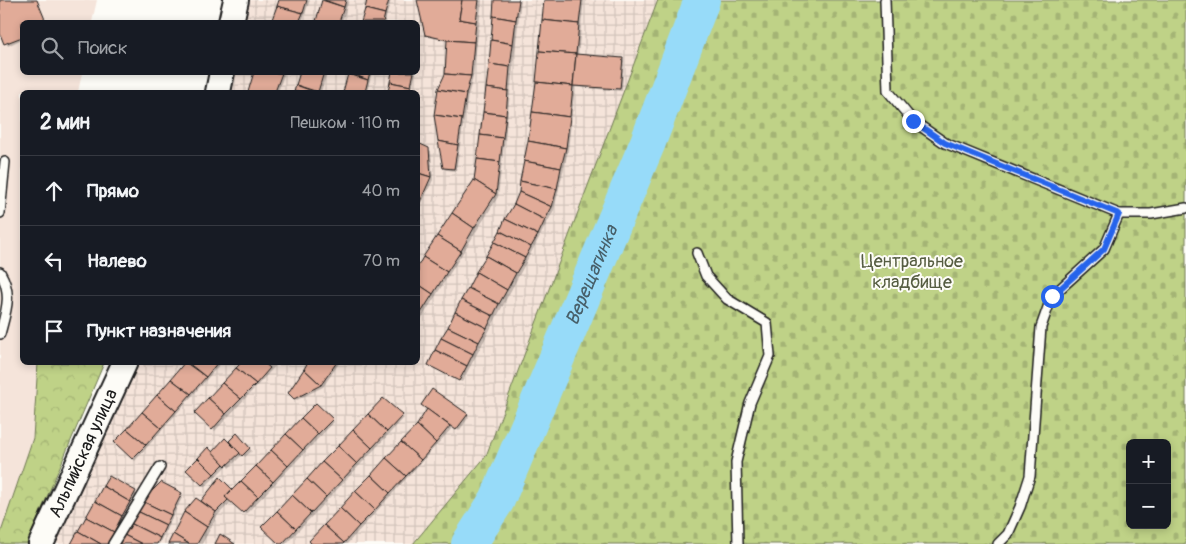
<!DOCTYPE html>
<html lang="ru">
<head>
<meta charset="utf-8">
<style>
  :root { --surface:#171b24; --page:#20242c; --text:#f1f3f6; --muted:#9ea1a6; --line:#363941 }
  body { margin:0; font-family:Pangolin,sans-serif; background:var(--page); color:var(--text) }
  .controls { position:absolute; right:15px; bottom:15px; display:grid; overflow:hidden; border-radius:8px; box-shadow:0 2px 8px #0003 }
  .controls button { width:45px; height:45px; display:grid; place-items:center; padding:0; border:0; border-bottom:1px solid var(--line); background:var(--surface); color:var(--text); font:25px sans-serif }
  .stop { position:absolute; width:15px; height:15px; margin:-11px; border:4px solid #2563eb; border-radius:50%; background:#fff }
  .stop.end { background:#2563eb; border-color:#fff; box-shadow:0 1px 5px #0008 }
  .list { margin:0; padding:0; list-style:none }
  h2 { display:flex; justify-content:space-between; align-items:center; height:65px; margin:0; padding:0 20px; font-size:21px }
  h2 small { font-size:16px; font-weight:400; color:var(--muted) }
  .list li { display:grid; grid-template-columns:32px 1fr auto; gap:15px; align-items:center; box-sizing:border-box; height:70px; padding:0 20px; border-top:1px solid var(--line) }
  .list b { display:block; font-size:19px; white-space:nowrap }
  .list em { font-size:16px; font-style:normal; color:var(--muted) }
  .icon { flex:none; width:28px; height:28px; fill:none; stroke:currentColor; stroke-width:2; stroke-linecap:round; stroke-linejoin:round }
  .map { position:relative; flex:none; width:1186px; height:544px; overflow:hidden }
  .search { position:absolute; background:var(--surface); box-shadow:0 2px 8px #0003; left:20px; top:20px; width:400px; height:55px; display:flex; align-items:center; gap:12px; box-sizing:border-box; padding:0 18px; border-radius:8px; color:var(--muted); font-size:19px }
  .panel { position:absolute; background:var(--surface); box-shadow:0 2px 8px #0003; left:20px; top:90px; width:400px; height:275px; border-radius:8px }
  .map>svg:first-child { display:block }
  .built { fill:#f5e4da }
  .industrial { fill:url(#industrial-grid) }
  .forest { fill:url(#forest-crowns); stroke:#6e7752 }
  .cemetery { fill:url(#cemetery-stones); stroke:#6e7752; fill-rule:evenodd }
  .shadow { fill:#0003 }
  .lines { fill:none; stroke-linecap:round; stroke-linejoin:round }
  .river { stroke:#97dbf9; stroke-width:36 }
  .building { fill:#e1ab98; stroke:#1c1c1c }
  .lane-casing { stroke:#1c1c1c; stroke-width:12 }
  .secondary-casing { stroke:#1c1c1c; stroke-width:28 }
  .lane { stroke:#fdfcf7; stroke-width:9 }
  .secondary { stroke:#fdfcf7; stroke-width:24 }
  .route { stroke:#2563eb; stroke-width:6 }
  .labels { text-anchor:middle; dominant-baseline:central; stroke-width:4; stroke-linejoin:round; paint-order:stroke }
  .park-label { font-size:18px; fill:#555c41; stroke:#fdfcf7 }
  .street-label { font-size:18px; fill:#1c1c1c; stroke:#fdfcf7 }
  .water-label { font-size:19px; font-style:italic; fill:#475f69; stroke:#fdfcf7 }
</style>
</head>
<body>
<div class="map">
<svg width="1186" height="544" viewBox="0 0 1186 544">
  <defs>
    <pattern id="industrial-grid" width="8" height="8" patternUnits="userSpaceOnUse" patternTransform="scale(1.25)"><rect width="8" height="8" fill="#f5e4da"/><path d="M0 4h8M4 0v8" fill="none" stroke="#d1c3ba"/></pattern>
    <pattern id="forest-crowns" width="20" height="18" patternUnits="userSpaceOnUse" patternTransform="scale(1.25)"><rect width="20" height="18" fill="#bfd287"/><path d="M2 6a3 3 0 1 1 6 0M12 15a3 3 0 1 1 6 0" fill="none" stroke="#a4b474"/></pattern>
    <pattern id="cemetery-stones" width="16" height="16" patternUnits="userSpaceOnUse" patternTransform="scale(1.25)"><rect width="16" height="16" fill="#bfd287"/><path d="M2 7V4a2 2 0 0 1 4 0v3zM10 15v-3a2 2 0 0 1 4 0v3z" fill="#a4b474"/></pattern>
  </defs>
  <rect width="100%" height="100%" fill="#fdfcf7"/>
  <filter id="ink" filterUnits="userSpaceOnUse"><feTurbulence type="fractalNoise" baseFrequency=".02" numOctaves="2"/><feDisplacementMap in="SourceGraphic" scale="10" xChannelSelector="R" yChannelSelector="G"/><feConvolveMatrix kernelMatrix="1 2 1 2 8 2 1 2 1" color-interpolation-filters="sRGB"/></filter>
  <g filter="url(#ink)">
    <polygon class="built" points="0,0 97,0 92,22 22,22 22,72 82,73 78,92 22,92 22,362 38,363 33,438 0,535"/>
    <polygon class="industrial" points="233,0 658,0 486,456 413,544 38,544 123,363 418,362 418,92 215,92 219,73 418,72 418,22 229,22"/>
    <polygon class="forest" points="38,363 104,363 27,544 0,544 0,535 33,438"/>
    <path class="cemetery" d="M658,0h528v544h-773l73,-88zM1130,443h37v82h-37z"/>
    <g class="shadow">
      <polygon points="0,0 37,0 46,22 22,22 22,39 8,46 0,31"/>
      <polygon points="280,0 310,0 302,22 272,22"/>
      <polygon points="324,0 349,0 342,22 317,22"/>
      <polygon points="368,0 391,0 385,22 362,22"/>
      <polygon points="418,0 482,0 473,78 468,96 456,171 446,170 444,167 446,74 448,41 429,37 426,34"/>
      <polygon points="495,0 521,0 498,197 418,324 418,270 475,180 490,64"/>
      <polygon points="545,0 584,0 578,56 622,59 624,61 622,91 575,87 568,151 554,210 462,382 432,367 520,192 534,113"/>
      <polygon points="256,72 285,72 278,92 249,92"/>
      <polygon points="301,72 327,72 321,92 295,92"/>
      <polygon points="349,72 372,72 367,92 344,92"/>
      <polygon points="393,72 416,72 411,92 388,92"/>
      <polygon points="419,145 431,151 433,180 418,211"/>
      <polygon points="187,362 222,362 135,461 116,442"/>
      <polygon points="244,362 279,362 215,431 196,413"/>
      <polygon points="310,362 340,362 323,387 297,400 290,393"/>
      <polygon points="384,399 404,418 286,544 281,544"/>
      <polygon points="316,405 334,422 246,514 231,502 218,515 202,544 170,544 220,479 232,491"/>
      <polygon points="428,410 467,415 469,417 459,431 453,427 347,544 308,544 418,426"/>
      <polygon points="237,435 252,451 245,457 243,454 229,468 227,465 205,487 188,470 228,443"/>
      <polygon points="135,492 137,495 115,544 73,544"/>
      <polygon points="181,494 183,496 159,544 121,544"/>
    </g>
    <g class="lines">
      <path class="river" id="s1" d="M469,544l28,-44 151,-358 54,-142"/>
    </g>
    <g class="building">
      <polygon points="0,0 37,0 46,22 22,22 22,37 4,44 0,34"/>
      <polygon points="279,0 307,0 303,13 277,6"/>
      <polygon points="322,0 344,7 339,22 321,22 316,21"/>
      <polygon points="324,0 346,0 344,7"/>
      <polygon points="367,0 389,0 385,14 365,9"/>
      <polygon points="417,0 462,0 459,19 476,22 474,42 447,40 425,35"/>
      <polygon points="462,0 479,0 476,22 459,19"/>
      <polygon points="494,0 519,0 516,20 493,16"/>
      <polygon points="544,0 582,0 579,24 542,20"/>
      <polygon points="277,6 303,13 299,22 271,22"/>
      <polygon points="365,9 385,14 383,22 361,22"/>
      <polygon points="493,16 516,20 513,44 491,40"/>
      <polygon points="542,20 579,24 576,54 539,51"/>
      <polygon points="447,40 474,42 471,76 445,74"/>
      <polygon points="491,40 513,44 510,67 489,64"/>
      <polygon points="539,51 576,54 573,86 536,82"/>
      <polygon points="576,54 623,58 620,89 573,86"/>
      <polygon points="489,64 510,67 508,91 486,88"/>
      <polygon points="254,72 282,73 275,92 248,92"/>
      <polygon points="300,72 324,72 318,92 296,85"/>
      <polygon points="348,72 370,72 368,80"/>
      <polygon points="392,72 414,72 411,86 390,82"/>
      <polygon points="348,74 368,80 365,92 343,92"/>
      <polygon points="445,74 471,76 466,94 438,89"/>
      <polygon points="390,82 411,86 410,92 388,92"/>
      <polygon points="536,82 573,86 570,117 532,112"/>
      <polygon points="296,85 315,92 294,92"/>
      <polygon points="486,88 508,91 506,115 483,112"/>
      <polygon points="438,89 466,94 462,119 434,115"/>
      <polygon points="483,112 506,115 503,138 480,135"/>
      <polygon points="532,112 570,117 566,148 528,141"/>
      <polygon points="434,115 462,119 458,145 438,141"/>
      <polygon points="480,135 503,138 500,162 477,159"/>
      <polygon points="438,141 458,145 454,169 443,168"/>
      <polygon points="528,141 566,148 561,168 524,161"/>
      <polygon points="418,143 429,148 431,177 418,173"/>
      <polygon points="477,159 500,162 496,194 474,180"/>
      <polygon points="524,161 561,168 557,189 520,181"/>
      <polygon points="418,173 431,177 419,204 418,203"/>
      <polygon points="474,180 496,194 474,228 452,213"/>
      <polygon points="520,181 557,189 552,207 519,192"/>
      <polygon points="519,192 552,207 545,220 514,204"/>
      <polygon points="514,204 545,220 538,235 505,219"/>
      <polygon points="452,213 474,228 461,251 437,236"/>
      <polygon points="505,219 538,235 531,247 500,231"/>
      <polygon points="500,231 531,247 525,258 494,242"/>
      <polygon points="437,236 461,251 447,272 423,257"/>
      <polygon points="494,242 525,258 516,273 486,256"/>
      <polygon points="486,256 516,273 507,290 476,272"/>
      <polygon points="423,257 447,272 433,294 418,284 418,266"/>
      <polygon points="476,272 507,290 499,304 468,288"/>
      <polygon points="418,284 433,294 419,316 418,315"/>
      <polygon points="468,288 499,304 493,316 461,300"/>
      <polygon points="461,300 493,316 487,328 455,312"/>
      <polygon points="455,312 487,328 479,342 448,327"/>
      <polygon points="448,327 479,342 473,354 441,338"/>
      <polygon points="441,338 473,354 467,366 435,350"/>
      <polygon points="435,350 467,366 459,381 428,365"/>
      <polygon points="185,362 206,377 191,394 171,379"/>
      <polygon points="187,362 218,362 206,377"/>
      <polygon points="242,362 263,362 270,368 256,384 236,368"/>
      <polygon points="308,362 337,362 321,385 304,369"/>
      <polygon points="236,368 256,384 241,399 222,383"/>
      <polygon points="304,369 321,385 294,399 288,393"/>
      <polygon points="171,379 191,394 176,411 157,395"/>
      <polygon points="222,383 241,399 226,414 208,398"/>
      <polygon points="432,389 468,414 456,430 421,405"/>
      <polygon points="157,395 176,411 161,428 142,412"/>
      <polygon points="208,398 226,414 212,430 194,413"/>
      <polygon points="383,398 403,415 387,432 368,414"/>
      <polygon points="316,403 333,419 318,434 301,418"/>
      <polygon points="427,409 450,426 436,443 417,425"/>
      <polygon points="142,412 161,428 146,445 127,429"/>
      <polygon points="368,414 387,432 372,448 353,430"/>
      <polygon points="301,418 318,434 303,450 286,434"/>
      <polygon points="417,425 436,443 421,460 401,442"/>
      <polygon points="127,429 146,445 132,459 114,442"/>
      <polygon points="353,430 372,448 357,464 338,446"/>
      <polygon points="237,433 250,448 242,456 229,441"/>
      <polygon points="286,434 303,450 288,466 271,450"/>
      <polygon points="225,438 240,453 226,466 212,452"/>
      <polygon points="401,442 421,460 406,476 386,458"/>
      <polygon points="338,446 357,464 342,480 322,462"/>
      <polygon points="208,447 224,464 214,474 198,458"/>
      <polygon points="271,450 288,466 273,482 256,466"/>
      <polygon points="198,458 214,474 202,485 186,470"/>
      <polygon points="386,458 406,476 390,493 371,475"/>
      <polygon points="322,462 342,480 326,497 307,479"/>
      <polygon points="256,466 273,482 258,497 241,481"/>
      <polygon points="371,475 390,493 375,510 355,491"/>
      <polygon points="109,476 136,491 130,502 103,486"/>
      <polygon points="220,477 232,489 225,497 228,500 216,512 201,501"/>
      <polygon points="307,479 326,497 311,513 292,495"/>
      <polygon points="241,481 258,497 243,513 225,497"/>
      <polygon points="161,482 182,493 171,515 142,501"/>
      <polygon points="103,486 130,502 122,516 95,501"/>
      <polygon points="355,491 375,510 359,526 340,508"/>
      <polygon points="292,495 311,513 296,529 277,511"/>
      <polygon points="196,498 216,512 207,527 184,512"/>
      <polygon points="95,501 122,516 114,532 86,517"/>
      <polygon points="142,501 171,515 166,525 137,511"/>
      <polygon points="340,508 359,526 344,543 324,525"/>
      <polygon points="137,511 166,525 160,538 130,523"/>
      <polygon points="277,511 296,529 282,544 279,544 261,527"/>
      <polygon points="184,512 207,527 197,544 189,544 173,534"/>
      <polygon points="86,517 114,532 107,544 101,544 78,531"/>
      <polygon points="130,523 160,538 157,544 142,544 124,535"/>
      <polygon points="324,525 344,543 343,544 312,544 309,541"/>
      <polygon points="78,531 101,544 71,544"/>
      <polygon points="173,534 189,544 168,544"/>
      <polygon points="220,534 235,544 215,544"/>
      <polygon points="124,535 142,544 119,544"/>
    </g>
    <g class="lines">
      <defs>
        <g id="lane">
          <polyline points="885,0 888,91 913,121 945,143 1119,214 1151,214 1186,208"/>
          <polyline points="0,213 5,162"/>
          <polyline points="697,253 706,276 727,299 767,323 770,356 750,403 736,462 738,544"/>
          <path d="M0,272c13,22 6,39 0,62"/>
          <polyline points="113,544 160,467"/>
          <polyline points="998,544 1008,534 1020,507 1030,476 1041,327 1052,296 1104,249 1119,214"/>
        </g>
        <g id="secondary">
          <polyline points="231,22 236,0"/>
          <polyline points="218,92 222,72"/>
          <path id="s2" d="M41,544l84,-182"/>
        </g>
      </defs>
      <use href="#lane" class="lane-casing"/>
      <use href="#secondary" class="secondary-casing"/>
      <use href="#lane" class="lane"/>
      <use href="#secondary" class="secondary"/>
    </g>
  </g>
  <g class="lines" filter="url(#ink)">
    <polyline class="route" points="913,121 945,143 1119,214 1104,249 1052,296"/>
  </g>
  <g class="labels">
    <g class="park-label">
      <text x="912" y="261">Центральное<tspan x="912" dy="21">кладбище</tspan></text>
    </g>
    <g class="street-label">
      <text stroke="none"><textPath href="#s2" startOffset="100">Альпийская улица</textPath></text>
    </g>
    <g class="water-label">
      <text stroke="none"><textPath href="#s1" startOffset="296">Верещагинка</textPath></text>
    </g>
  </g>
</svg>
<div class="controls">
<button>+</button>
<button>−</button>
</div>
<div class="stop" style="left:1052px;top:296px"></div>
<div class="stop end" style="left:913px;top:121px"></div>
<div class="search"><svg class="icon" aria-label="search" viewBox="0 0 24 24"><circle cx="10" cy="10" r="6"/><path d="M15 15l6 6"/></svg>Поиск</div>
<section class="panel">
<h2>2 мин<small>Пешком · 110 m</small></h2>
<ul class="list">
<li><svg class="icon" aria-label="ahead" viewBox="0 0 24 24"><path d="M12 20V5M6 11l6-6 6 6"/></svg><div><b>Прямо</b></div><em>40 m</em></li>
<li><svg class="icon" aria-label="left" viewBox="0 0 24 24"><path d="M17 20v-9H6M10 6l-5 5 5 5"/></svg><div><b>Налево</b></div><em>70 m</em></li>
<li><svg class="icon" aria-label="arrive" viewBox="0 0 24 24"><path d="M6 21V4h12l-3 4 3 4H6"/></svg><div><b>Пункт назначения</b></div></li>
</ul>
</section>
</div>
</body>
</html>
